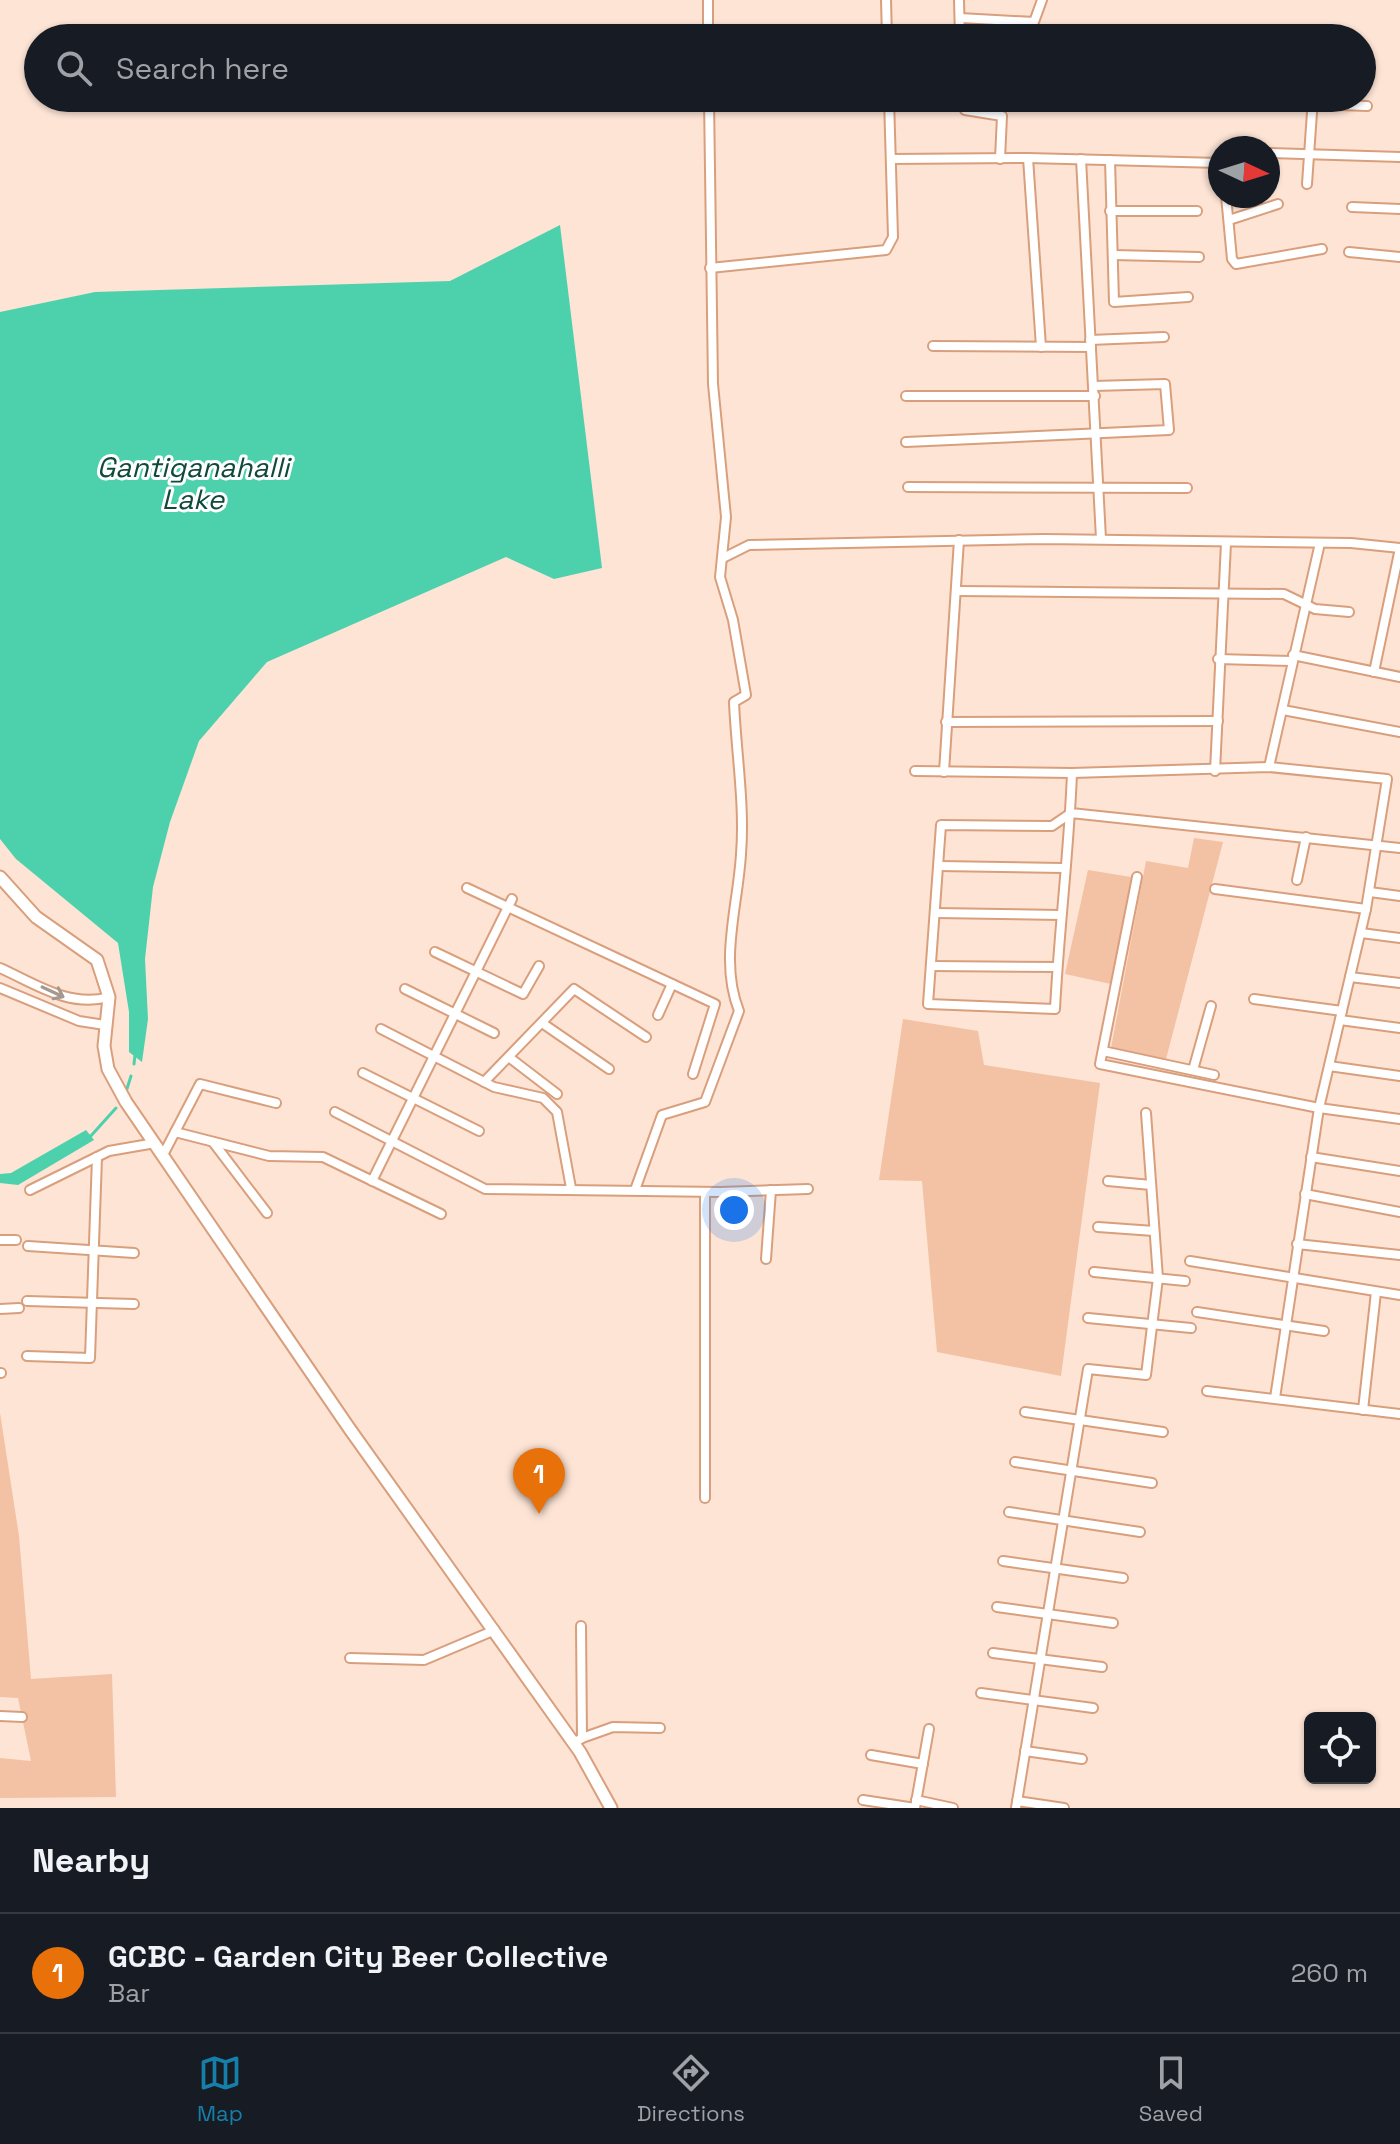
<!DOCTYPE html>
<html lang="en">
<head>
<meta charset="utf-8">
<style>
  :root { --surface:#171b24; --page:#242831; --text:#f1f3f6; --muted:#9ea1a6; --line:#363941; --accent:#167fa9 }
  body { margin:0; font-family:"Space Grotesk",sans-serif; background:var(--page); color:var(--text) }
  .controls { position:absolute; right:24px; bottom:24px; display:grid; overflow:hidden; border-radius:12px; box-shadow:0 2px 6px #0004 }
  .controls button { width:72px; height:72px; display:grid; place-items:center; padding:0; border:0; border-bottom:2px solid var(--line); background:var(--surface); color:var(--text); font:40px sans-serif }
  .compass { position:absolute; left:1208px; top:136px; width:72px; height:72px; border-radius:50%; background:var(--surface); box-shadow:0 2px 6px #0004; rotate:94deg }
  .you { position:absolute; left:734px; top:1210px; width:28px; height:28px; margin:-20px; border:6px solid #fff; border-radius:50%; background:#1a73e8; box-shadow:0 0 0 12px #1a73e833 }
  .badge { display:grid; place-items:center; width:52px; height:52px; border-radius:50%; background:var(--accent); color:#fff; font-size:26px; font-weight:700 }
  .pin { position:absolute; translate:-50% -66px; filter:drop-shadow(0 2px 4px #0008) }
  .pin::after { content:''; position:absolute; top:42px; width:28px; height:24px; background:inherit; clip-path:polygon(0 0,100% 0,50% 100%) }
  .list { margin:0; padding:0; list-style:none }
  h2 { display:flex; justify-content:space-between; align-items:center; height:104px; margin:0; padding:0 32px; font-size:34px }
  h2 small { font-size:26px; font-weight:400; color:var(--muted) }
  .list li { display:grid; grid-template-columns:52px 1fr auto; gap:24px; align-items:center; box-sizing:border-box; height:120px; padding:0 32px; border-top:2px solid var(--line) }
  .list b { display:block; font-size:30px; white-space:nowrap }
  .list p { margin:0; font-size:26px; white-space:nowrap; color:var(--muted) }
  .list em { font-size:26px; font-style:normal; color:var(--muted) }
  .icon { flex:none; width:44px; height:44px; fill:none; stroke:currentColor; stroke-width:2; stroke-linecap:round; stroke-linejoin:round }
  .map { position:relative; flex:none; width:1400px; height:1808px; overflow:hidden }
  .search { position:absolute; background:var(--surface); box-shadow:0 2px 6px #0004; left:24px; right:24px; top:24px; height:88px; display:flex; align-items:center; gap:20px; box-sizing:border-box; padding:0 28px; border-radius:44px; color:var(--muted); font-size:30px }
  .sheet { height:224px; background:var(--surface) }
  nav { display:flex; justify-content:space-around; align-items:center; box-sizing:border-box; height:112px; border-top:2px solid var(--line); background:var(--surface); font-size:22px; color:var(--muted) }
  nav a { display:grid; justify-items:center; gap:4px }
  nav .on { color:var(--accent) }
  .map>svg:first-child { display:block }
  .green { fill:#f3c1a3 }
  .water { fill:#4dd1ad }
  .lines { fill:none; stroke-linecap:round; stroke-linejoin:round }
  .stream { stroke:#4dd1ad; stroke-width:3 }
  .street-casing { stroke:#d99f7c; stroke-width:12 }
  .secondary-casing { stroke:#d99f7c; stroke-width:15 }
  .street { stroke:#fff; stroke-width:8 }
  .secondary { stroke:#fff; stroke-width:11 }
  .oneway { stroke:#a49890 }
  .labels { text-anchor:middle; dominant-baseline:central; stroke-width:6; stroke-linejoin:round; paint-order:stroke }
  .water-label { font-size:28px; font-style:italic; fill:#11493b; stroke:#fff }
</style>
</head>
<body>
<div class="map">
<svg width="1400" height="1808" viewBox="0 0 1400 1808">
  <rect width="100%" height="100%" fill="#fde4d5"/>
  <g class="green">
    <polygon points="1194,838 1223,842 1166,1059 1111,1048 1146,861 1188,868"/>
    <polygon points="1088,870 1131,877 1111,984 1065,974"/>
    <polygon points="903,1019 978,1031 984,1065 1100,1083 1061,1376 937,1352 922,1181 879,1180"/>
    <polygon points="0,1413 19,1536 31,1679 112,1674 116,1797 0,1798 0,1758 31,1761 18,1698 0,1697"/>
  </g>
  <g class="water">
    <polygon points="560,225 602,568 554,579 506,557 267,662 199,741 170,822 153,887 145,959 148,1019 142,1062 129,1052 129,1012 118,943 16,859 0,839 0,312 95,292 450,281"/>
    <polygon points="86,1130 94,1140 18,1185 0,1183 0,1174 11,1173"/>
  </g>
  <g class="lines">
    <g class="stream">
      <polyline points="134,1064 135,1055"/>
      <polyline points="125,1095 131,1076"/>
      <polyline points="89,1138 116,1108"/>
    </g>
    <defs>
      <g id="street">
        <polyline points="708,0 708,38"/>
        <polyline points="886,0 887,38"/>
        <polyline points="959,0 960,38"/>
        <polyline points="960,18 1034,22 1042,0"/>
        <polyline points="1362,52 1364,52"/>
        <polyline points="962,98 965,110 1002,116 1000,159"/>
        <polyline points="1254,102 1367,106"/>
        <polyline points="1268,153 1400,157"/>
        <polyline points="1028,158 1041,347"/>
        <polyline points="891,159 1028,158 1220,163"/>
        <polyline points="1081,159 1101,539"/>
        <polyline points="1110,160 1114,302 1188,297"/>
        <polyline points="1307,184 1313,98"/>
        <polyline points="1226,196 1232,259 1236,264 1322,249"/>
        <polyline points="1352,207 1400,209"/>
        <polyline points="1110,211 1197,211"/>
        <polyline points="1229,220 1278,204"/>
        <polyline points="1349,252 1400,257"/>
        <polyline points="1113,255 1199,257"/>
        <polyline points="710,268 886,250 893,237 889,98"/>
        <polyline points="1090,340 1164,337"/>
        <polyline points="933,346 1091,347"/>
        <polyline points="906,396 1095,396"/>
        <polyline points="906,442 1169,430 1165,384 1094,386"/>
        <polyline points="908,487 1187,488"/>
        <polyline points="725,557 749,545 1044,539 1351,543 1400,548"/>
        <polyline points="956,591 1284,594 1315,609 1349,612"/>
        <polyline points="1293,655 1400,677"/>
        <polyline points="1218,659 1292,661"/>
        <polyline points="1374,672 1400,548"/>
        <polyline points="1283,710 1400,732"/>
        <polyline points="946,722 1218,721"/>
        <polyline points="1269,767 1320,543"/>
        <polyline points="915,771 1072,773 1269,767 1387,779 1366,909 1319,1108 1275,1398"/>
        <polyline points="1215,771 1226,543"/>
        <polyline points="944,772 959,540"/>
        <path d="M1072,773c-3,79 -13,157 -17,236l-127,-5 13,-179 111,1 19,-13 329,35"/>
        <polyline points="939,866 1063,868"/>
        <polyline points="1137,877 1100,1064 1319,1108 1400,1119"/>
        <polyline points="1297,880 1306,837"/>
        <polyline points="467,888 715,1004 693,1074"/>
        <polyline points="1215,889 1366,909"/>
        <polyline points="1370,892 1400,896"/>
        <polyline points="936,913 1060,915"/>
        <polyline points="1361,933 1400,938"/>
        <polyline points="435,952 523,994 539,966"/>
        <polyline points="931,966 1057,967"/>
        <path d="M0,968c36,16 69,40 109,29"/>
        <polyline points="1350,977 1400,983"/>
        <polyline points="0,988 79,1021 105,1025"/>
        <polyline points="405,989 494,1033"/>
        <polyline points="1254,999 1342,1011"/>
        <polyline points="658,1015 672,984"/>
        <polyline points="1340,1020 1400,1028"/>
        <polyline points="542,1023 609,1069"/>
        <polyline points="381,1029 494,1087 543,1098 557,1112 571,1188"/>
        <polyline points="1103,1051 1214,1075"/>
        <polyline points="510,1058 557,1094"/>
        <polyline points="1329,1066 1400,1076"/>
        <polyline points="1193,1070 1211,1006"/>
        <polyline points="363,1073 479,1131"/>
        <polyline points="484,1082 574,989 646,1037"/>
        <polyline points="335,1112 485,1189 720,1192 808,1189"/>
        <polyline points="175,1132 269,1156 323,1157 441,1214"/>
        <polyline points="213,1142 267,1213"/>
        <polyline points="163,1155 200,1084 276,1103"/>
        <polyline points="1311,1157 1400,1171"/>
        <polyline points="372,1181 512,899"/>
        <polyline points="1108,1181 1151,1185"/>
        <polyline points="30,1190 109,1151 155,1143"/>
        <path d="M635,1190l27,-75 43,-13 34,-91c-20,-50 -1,-105 2,-157 4,-49 -5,-103 -7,-152l12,-7 -13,-75 -13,-43 6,-60 -13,-133 -4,-286"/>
        <polyline points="1305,1194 1400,1212"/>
        <polyline points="1098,1227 1154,1231"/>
        <polyline points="0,1240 16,1240"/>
        <polyline points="1297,1244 1400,1255"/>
        <polyline points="28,1246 134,1253"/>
        <polyline points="766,1259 771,1190"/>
        <polyline points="1190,1261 1400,1295"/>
        <polyline points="1094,1272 1185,1281"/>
        <polyline points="27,1301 134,1304"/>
        <polyline points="0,1309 19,1308"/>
        <polyline points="1197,1312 1324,1331"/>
        <polyline points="1088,1318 1191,1328"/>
        <polyline points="27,1356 90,1358 97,1157"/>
        <polyline points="0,1373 1,1373"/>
        <polyline points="1207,1391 1400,1414"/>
        <polyline points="1363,1410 1376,1292"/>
        <polyline points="1025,1412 1163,1432"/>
        <polyline points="1015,1462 1152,1483"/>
        <polyline points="705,1498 705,1192"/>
        <polyline points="1009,1512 1140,1532"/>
        <polyline points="1003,1561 1123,1578"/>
        <polyline points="997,1607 1113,1623"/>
        <polyline points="993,1653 1102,1667"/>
        <polyline points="350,1658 424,1660 495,1630"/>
        <polyline points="981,1693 1093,1708"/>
        <polyline points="0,1716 22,1717"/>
        <polyline points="582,1738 613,1727 660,1728"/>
        <polyline points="574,1743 582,1738 581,1626"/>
        <polyline points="1025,1751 1082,1759"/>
        <polyline points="871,1755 923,1764"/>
        <polyline points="863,1800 915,1808"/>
        <polyline points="916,1800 953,1808"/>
        <polyline points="1017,1801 1064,1808"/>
        <polyline points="915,1808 929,1729"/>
        <polyline points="1016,1808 1088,1369 1146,1375 1158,1278 1146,1113"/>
      </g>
      <polyline id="secondary" points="0,877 36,917 97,960 109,997 104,1046 108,1069 126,1102 349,1428 580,1752 611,1808"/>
    </defs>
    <use href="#street" class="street-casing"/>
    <use href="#secondary" class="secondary-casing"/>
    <use href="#street" class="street"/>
    <use href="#secondary" class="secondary"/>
  </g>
  <defs><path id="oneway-shaft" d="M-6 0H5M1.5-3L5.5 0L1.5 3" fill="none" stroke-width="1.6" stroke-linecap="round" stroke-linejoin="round" transform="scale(2)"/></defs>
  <use class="oneway" href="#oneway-shaft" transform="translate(53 992) rotate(25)"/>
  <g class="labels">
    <g class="water-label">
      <text x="193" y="467">Gantiganahalli<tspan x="193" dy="32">Lake</tspan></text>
    </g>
  </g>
</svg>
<div class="controls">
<button><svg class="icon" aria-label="locate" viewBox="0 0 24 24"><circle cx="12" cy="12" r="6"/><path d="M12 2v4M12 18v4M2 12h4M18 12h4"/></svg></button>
</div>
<svg class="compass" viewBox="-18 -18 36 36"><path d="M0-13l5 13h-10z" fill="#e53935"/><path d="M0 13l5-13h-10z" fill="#9ea1a6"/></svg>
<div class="you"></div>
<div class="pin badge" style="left:539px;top:1514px;background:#e8710a">1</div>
<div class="search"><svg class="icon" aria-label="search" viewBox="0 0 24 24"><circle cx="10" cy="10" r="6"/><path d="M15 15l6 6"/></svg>Search here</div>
</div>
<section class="sheet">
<h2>Nearby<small></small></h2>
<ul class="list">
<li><span class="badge" style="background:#e8710a">1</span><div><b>GCBC - Garden City Beer Collective</b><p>Bar</p></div><em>260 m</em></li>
</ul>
</section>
<nav>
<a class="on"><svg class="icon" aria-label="map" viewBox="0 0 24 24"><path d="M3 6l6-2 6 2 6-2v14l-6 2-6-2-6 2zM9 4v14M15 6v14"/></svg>Map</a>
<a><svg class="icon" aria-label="directions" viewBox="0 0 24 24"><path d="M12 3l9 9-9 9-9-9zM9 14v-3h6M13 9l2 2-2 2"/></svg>Directions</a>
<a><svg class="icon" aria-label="saved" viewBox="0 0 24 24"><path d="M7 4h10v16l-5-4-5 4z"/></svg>Saved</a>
</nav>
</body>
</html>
